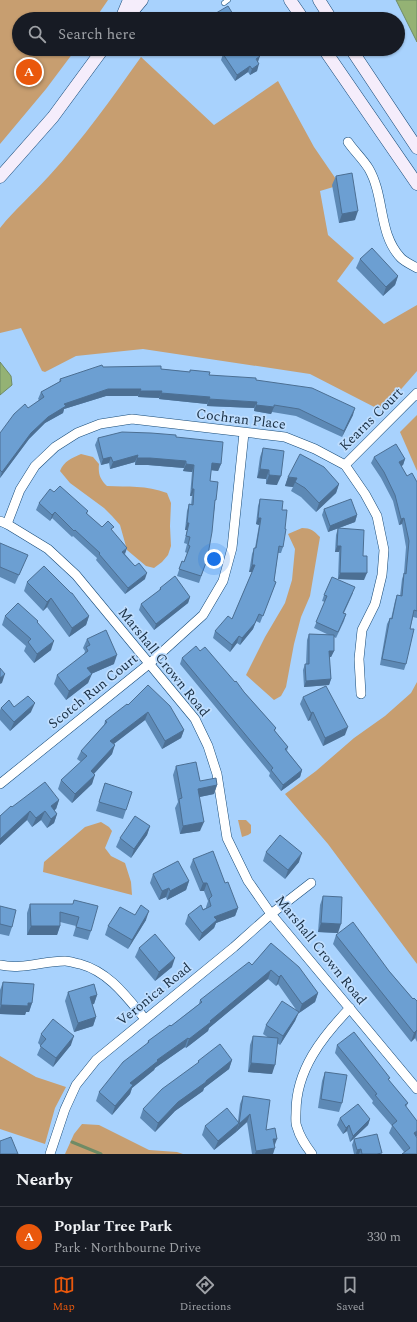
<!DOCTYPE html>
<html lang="en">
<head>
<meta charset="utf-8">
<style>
  :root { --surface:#171b24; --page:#20242c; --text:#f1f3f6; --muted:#9ea1a6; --line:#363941; --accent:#ea580c }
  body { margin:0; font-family:Spectral,serif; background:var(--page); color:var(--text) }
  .you { position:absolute; left:214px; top:559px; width:14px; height:14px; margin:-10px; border:3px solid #fff; border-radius:50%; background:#1a73e8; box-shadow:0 0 0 6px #1a73e833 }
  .badge { display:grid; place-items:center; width:26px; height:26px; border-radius:50%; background:var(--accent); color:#fff; font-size:13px; font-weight:700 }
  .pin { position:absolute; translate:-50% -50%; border:2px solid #fff; box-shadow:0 1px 4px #0006 }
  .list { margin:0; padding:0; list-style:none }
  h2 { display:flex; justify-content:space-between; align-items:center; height:52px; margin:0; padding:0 16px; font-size:17px }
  h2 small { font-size:13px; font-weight:400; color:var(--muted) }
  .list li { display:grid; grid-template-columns:26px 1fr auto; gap:12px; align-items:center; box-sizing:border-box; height:60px; padding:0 16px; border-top:1px solid var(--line) }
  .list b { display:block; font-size:15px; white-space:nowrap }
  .list p { margin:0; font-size:13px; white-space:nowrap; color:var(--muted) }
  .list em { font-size:13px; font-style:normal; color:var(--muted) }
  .icon { flex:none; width:22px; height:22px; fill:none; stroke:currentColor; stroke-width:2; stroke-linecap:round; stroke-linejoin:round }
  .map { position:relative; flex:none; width:417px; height:1154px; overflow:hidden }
  .search { position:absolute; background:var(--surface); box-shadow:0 1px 3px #0004; left:12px; right:12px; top:12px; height:44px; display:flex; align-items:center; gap:10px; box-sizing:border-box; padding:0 14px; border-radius:22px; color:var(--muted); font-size:15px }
  .sheet { height:112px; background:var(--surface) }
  nav { display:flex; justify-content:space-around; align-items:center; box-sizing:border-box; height:56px; border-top:1px solid var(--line); background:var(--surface); font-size:11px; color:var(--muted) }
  nav a { display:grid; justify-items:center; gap:2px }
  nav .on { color:var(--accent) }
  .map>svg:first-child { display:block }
  .green { fill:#c79e70 }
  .water { fill:#94b274; stroke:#6f8b65 }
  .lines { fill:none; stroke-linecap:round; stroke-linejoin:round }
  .stream { stroke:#6f8b65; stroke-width:3 }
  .lane-casing { stroke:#174a77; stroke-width:5.5 }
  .street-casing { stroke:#174a77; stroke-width:10 }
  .secondary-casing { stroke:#174a77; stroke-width:13 }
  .lane { stroke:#fff; stroke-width:4.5 }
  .street { stroke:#fff; stroke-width:9 }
  .secondary { stroke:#f5edfb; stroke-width:12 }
  .wall { fill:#5d89b5 }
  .shaded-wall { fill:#4c6f93 }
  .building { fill:#6c9fd2; stroke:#4c6f93 }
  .labels { text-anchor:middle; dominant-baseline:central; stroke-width:3.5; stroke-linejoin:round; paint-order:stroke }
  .street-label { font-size:14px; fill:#1a2f43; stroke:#bfdeff }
</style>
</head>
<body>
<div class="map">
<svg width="417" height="1154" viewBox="0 0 417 1154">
  <rect width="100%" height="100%" fill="#a8d2fd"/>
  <g class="green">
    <polygon points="0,0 108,0 95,19 19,19 19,49 76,49 46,89 0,144"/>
    <path d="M141,57l73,68 64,-44 36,66 26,38 -20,6 8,44 26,23 -17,23 47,43 33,-19v66l-35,40 -72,-37 -167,-25 -67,7 -31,16 -3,-1 -21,-43 -21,5v-105c15,-19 33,-34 49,-52 34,-37 63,-78 92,-119z"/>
    <polygon points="417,415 417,471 400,432"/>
    <path d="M81,454l12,3 6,7c-1,10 1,15 8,22 21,1 39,-1 60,7l4,10 -1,23 1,20 -3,9 -6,7 -8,6 -8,-2 -19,-16 -7,-25 -8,-9 -8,-8 -34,-25 -10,-12c4,-10 12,-13 21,-17z"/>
    <path d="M302,528c9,0 12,3 18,9l-10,59 -9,21 -7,27 -8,43 -5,9 -7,4 -28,-25 19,-38 20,-34 7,-23 3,-31 -7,-15z"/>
    <polygon points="417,682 417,964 328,844 285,794 316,771 354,738 385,716 411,693"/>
    <polygon points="238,820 246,820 251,825 251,833 248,835 242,837"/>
    <polygon points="101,822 109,827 112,831 105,848 111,856 125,863 131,882 132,895 43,872 44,862 85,827"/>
    <polygon points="0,1056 36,1077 66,1087 55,1108 45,1144 0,1129"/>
    <polygon points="82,1124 99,1125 149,1150 177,1152 183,1154 65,1154 74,1134"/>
  </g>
  <g class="water">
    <polygon points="396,0 417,0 417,42"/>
    <polygon points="0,362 11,376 12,385 0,395"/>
  </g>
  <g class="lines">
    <polyline class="stream" points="72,1142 101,1154"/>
    <defs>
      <polyline id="lane" points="224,3 228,0"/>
      <g id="street">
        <path d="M348,142c6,9 15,17 21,27 16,28 9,65 32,89 4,4 11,7 16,10"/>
        <polyline points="345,465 417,393"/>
        <polyline points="0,521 7,524 48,549 76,575 195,719 208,746 217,774 227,838 248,881 271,914 417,1089"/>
        <polyline points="7,524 20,490 35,466 55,447 77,433 100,424 132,419 285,437 315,449 345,465 365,494 377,516 384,550 382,575 375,604 362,630 359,659 361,694"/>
        <polyline points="0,784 150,663 203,615 223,581 232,548 244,433"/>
        <path d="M0,965c22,5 43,-4 65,-4 4,0 10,2 15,3 29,8 46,32 65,55"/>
        <polyline points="50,1154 65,1109 76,1085 96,1060 234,947 271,914 311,883"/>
        <path d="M312,1154c-6,-8 -12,-16 -15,-27 -2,-4 -1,-10 -1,-15 0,-42 26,-75 54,-104"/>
      </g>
      <g id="secondary">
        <polyline points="290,0 303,19"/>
        <polyline points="319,0 331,19"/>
        <polyline points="121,19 129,0"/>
        <polyline points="126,19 142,0"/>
        <polyline points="324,49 417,184"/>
        <polyline points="351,49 417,148"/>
        <polyline points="0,177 53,117 103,49"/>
      </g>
    </defs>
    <use href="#lane" class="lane-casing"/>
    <use href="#street" class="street-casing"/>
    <use href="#secondary" class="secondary-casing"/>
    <use href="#lane" class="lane"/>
    <use href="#street" class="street"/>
    <use href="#secondary" class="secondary"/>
  </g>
  <g class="wall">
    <polygon points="223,54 258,62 257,71 250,75 248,72 235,81 221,60"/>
    <polygon points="336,176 355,220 339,223 332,185"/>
    <polygon points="360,259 398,276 395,285 383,296 356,268"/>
    <polygon points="103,367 161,369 190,372 190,370 209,375 256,380 353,415 342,437 296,416 272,412 271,414 254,411 254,408 207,406 207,404 159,399 159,398 138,397 138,396 106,396 64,409 63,413 45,423 29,439 0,478 0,433 39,400 38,399 41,392 59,382 60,379"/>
    <polygon points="176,437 221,464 218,471 211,470 210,481 215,505 207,560 199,583 177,576 182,561 184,562 187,553 185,552 187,544 184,543 187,530 185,530 187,511 189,504 191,505 192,496 190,496 192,472 183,471 184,468 148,465 135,465 135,462 110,469 109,463 101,465 95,445 98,438"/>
    <polygon points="263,448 277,485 266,484 266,479 257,478 260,457"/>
    <polygon points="374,457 405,459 403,465 401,466 407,476 417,482 417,618 413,617 410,629 406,664 404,670 380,665 387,624 390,618 391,619 395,601 397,595 400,596 402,579 404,573 406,547 402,524 399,525 393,501 381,478 371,463"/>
    <polygon points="288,477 339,484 336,493 316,512 301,497 291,491 293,487 285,486"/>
    <polygon points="54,492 88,511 87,514 102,527 112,531 125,554 145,579 125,594 96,560 97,558 73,536 72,537 52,518 50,521 36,510 39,503"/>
    <polygon points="260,499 282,510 283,547 281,553 278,553 274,581 276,582 260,623 256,621 253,629 240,645 237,643 230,652 213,638 215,631 232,619 252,572 249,572 252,554 254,548 255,548 259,525 256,524 258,506"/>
    <polygon points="324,509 357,515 355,522 328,532 322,515"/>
    <polygon points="338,528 364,580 338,579 339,552 335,552 336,535"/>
    <polygon points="0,543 24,564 15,584 0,577"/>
    <polygon points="27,582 89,616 86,625 69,637 47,607 43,611 24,591"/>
    <polygon points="160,588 190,597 188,603 154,630 139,610 141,604 159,591"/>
    <polygon points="353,593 344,613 346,614 344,621 336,638 334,637 334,651 331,657 329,657 331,679 329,685 304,687 303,670 305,664 306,664 307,640 309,634 329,635 314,628 325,602 322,601 324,595"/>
    <polygon points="5,616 38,623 51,650 34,663 24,651 26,646 2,625"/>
    <polygon points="87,639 114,664 91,674 88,683 66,700 54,684 57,675 84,655 85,651 83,648"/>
    <polygon points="200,651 244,692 276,728 275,731 288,747 287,751 302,770 300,777 281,791 269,776 270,773 180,664 182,658"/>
    <polygon points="148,685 184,730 181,738 162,749 145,720 114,744 112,754 94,774 92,784 72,803 58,789 61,780 81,762 77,759 81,751 104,725 105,721 128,705"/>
    <polygon points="303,697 345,735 323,746 310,720 308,721 300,704"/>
    <polygon points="14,707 31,712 10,731 0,720 0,710 1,708"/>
    <polygon points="176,766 200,781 217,785 214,794 199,797 200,831 180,834 175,808 178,802 173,775"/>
    <polygon points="105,783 126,810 123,819 96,811"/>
    <polygon points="59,800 56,809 54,810 57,814 54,823 47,828 41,820 32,827 27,820 0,845 0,816 12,807"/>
    <polygon points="150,826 147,835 131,858 116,847 120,838"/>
    <polygon points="266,852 299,862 285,879 263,861"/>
    <polygon points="193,859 225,883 238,908 235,916 216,923 214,928 199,941 185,924 188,915 206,908 206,907 208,901 204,891 200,891 190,867"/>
    <polygon points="153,874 189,881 186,890 167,900 166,897 159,900 150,883"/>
    <polygon points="323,896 338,933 318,932 320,905"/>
    <polygon points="30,904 73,904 91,931 88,940 73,936 76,926 60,922 60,926 57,935 27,935 27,913"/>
    <polygon points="0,906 12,927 9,936 0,934"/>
    <polygon points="135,915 146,920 128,949 105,935 108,926"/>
    <polygon points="336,935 389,971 413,999 417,1001 417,1042 415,1038 411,1042 333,944"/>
    <polygon points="271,943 318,993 315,1002 299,1013 298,1013 295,1021 280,1045 277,1043 272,1074 248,1072 250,1045 253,1036 269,1038 263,1034 266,1025 297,1011 278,984 276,986 268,979 209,1028 208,1031 186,1048 185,1047 155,1068 154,1070 132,1088 130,1094 112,1115 96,1101 99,1092 147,1044 148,1041 171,1026 199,1004 200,1000 252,965"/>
    <polygon points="139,948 172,967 155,981 135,957"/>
    <polygon points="3,982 32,1003 29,1012 26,1012 25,1015 0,1014 0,990"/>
    <polygon points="68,992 97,995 94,1004 92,1004 96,1017 93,1026 74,1032 65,1001"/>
    <polygon points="41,1034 71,1045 53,1067 37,1055 41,1046 38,1043"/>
    <polygon points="337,1045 389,1081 408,1103 406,1107 417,1121 417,1136 416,1137 417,1154 404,1152 389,1133 392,1126 372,1103 373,1101 335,1053"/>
    <polygon points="232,1060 229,1069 204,1088 203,1091 175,1111 155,1132 140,1118 143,1109 198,1063 198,1061"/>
    <polygon points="325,1072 342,1103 339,1112 318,1108 322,1081"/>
    <polygon points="243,1096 266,1130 274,1146 273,1154 252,1154 247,1122 236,1132 236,1130 236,1132 214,1150 202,1135 205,1126 238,1121 240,1104"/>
    <polygon points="340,1118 370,1119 368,1125 350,1142 347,1131 343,1134 337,1125"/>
    <polygon points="354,1139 381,1154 354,1154 352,1145"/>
  </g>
  <g class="shaded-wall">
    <polygon points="260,56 258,62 256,59"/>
    <polygon points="259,64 257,71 250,75 252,69"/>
    <polygon points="250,66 248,72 235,81 237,75"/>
    <polygon points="358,211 355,220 339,223 342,214"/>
    <polygon points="398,276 395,285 383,296 386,287"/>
    <polygon points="108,389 141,389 138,396 106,396 64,409 63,413 45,423 29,439 0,478 2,472 31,433 48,417 64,404"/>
    <polygon points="140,391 162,391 159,398 138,397"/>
    <polygon points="161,393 210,397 207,404 159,399"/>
    <polygon points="209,399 257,402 254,408 207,406"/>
    <polygon points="256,405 274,407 271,414 254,411"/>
    <polygon points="355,408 353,415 342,437 344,431"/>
    <polygon points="138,455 135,462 110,469 113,462"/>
    <polygon points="111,457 109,463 101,465 103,459"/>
    <polygon points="137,458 150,458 186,461 184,468 148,465 135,465"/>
    <polygon points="405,459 403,465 397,469 399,462"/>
    <polygon points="212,463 221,464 218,471 210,470"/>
    <polygon points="186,464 194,465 192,472 183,471"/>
    <polygon points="260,469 269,470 266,479 257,478"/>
    <polygon points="269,475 281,476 277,485 266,484"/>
    <polygon points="288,477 297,478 293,487 285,486"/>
    <polygon points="339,484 336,493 316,512 319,503"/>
    <polygon points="192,489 194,489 192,496 190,496"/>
    <polygon points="55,512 52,518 50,521 52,515"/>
    <polygon points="357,515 355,522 328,532 330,526"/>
    <polygon points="258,518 261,518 259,525 256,524"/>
    <polygon points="404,518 402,524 399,525 401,519"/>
    <polygon points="187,523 189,523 187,530 185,530"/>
    <polygon points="337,546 341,546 339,552 335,552"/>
    <polygon points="127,548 125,554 122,552"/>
    <polygon points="252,565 255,565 252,572 249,572"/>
    <polygon points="147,573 145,579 125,594 128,588"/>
    <polygon points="340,573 367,573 364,580 338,579"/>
    <polygon points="190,597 188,603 154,630 156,624"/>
    <polygon points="51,598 47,607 43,611 47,602"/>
    <polygon points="259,614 253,629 240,645 242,638"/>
    <polygon points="89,616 86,625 69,637 72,628"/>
    <polygon points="239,636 237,643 230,652 232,645"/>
    <polygon points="54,641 51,650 34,663 37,654"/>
    <polygon points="329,651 334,651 331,657 326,657"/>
    <polygon points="117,655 114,664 84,677 87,668"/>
    <polygon points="5,674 2,683 0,684 0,678"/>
    <polygon points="92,674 88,683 66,700 69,691"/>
    <polygon points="331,679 329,685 304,687 306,681"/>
    <polygon points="35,703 31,712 10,731 14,722"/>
    <polygon points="148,712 145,720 107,749 110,741"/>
    <polygon points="313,712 310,720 308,721 311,713"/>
    <polygon points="348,727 345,735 323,746 325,738"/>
    <polygon points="184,730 181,738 162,749 165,741"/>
    <polygon points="115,745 112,754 88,780 91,771"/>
    <polygon points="302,770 300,777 281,791 283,785"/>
    <polygon points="95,775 92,784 72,803 75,794"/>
    <polygon points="217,785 214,794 195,798 198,789"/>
    <polygon points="59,800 56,809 48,815 51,806"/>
    <polygon points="30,811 27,820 0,845 0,839"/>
    <polygon points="45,811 41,820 32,827 36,818"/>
    <polygon points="57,814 54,823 47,828 51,819"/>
    <polygon points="204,822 200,831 180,834 183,826"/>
    <polygon points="150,826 147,835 131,858 134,849"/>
    <polygon points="302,853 299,862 285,879 288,870"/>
    <polygon points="189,881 186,890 167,900 170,891"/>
    <polygon points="203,883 207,883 204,891 200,891"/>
    <polygon points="169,888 166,897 159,900 162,891"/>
    <polygon points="238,908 235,916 216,923 214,928 199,941 202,933 214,917"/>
    <polygon points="149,911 146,920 128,949 132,940"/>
    <polygon points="321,923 341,924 338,933 318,932"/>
    <polygon points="31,926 60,926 57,935 27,935"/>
    <polygon points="175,958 172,967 155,981 159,972"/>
    <polygon points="271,970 268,979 209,1028 208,1031 186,1048 189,1039 210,1021"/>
    <polygon points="281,975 278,984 276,986 279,977"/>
    <polygon points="318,993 315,1002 299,1013 302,1004"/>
    <polygon points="97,995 94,1004 87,1006 90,997"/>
    <polygon points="28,1003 32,1003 29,1012 26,1012 25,1015 0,1014 0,1009 1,1005"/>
    <polygon points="299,1012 295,1021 280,1045 283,1036"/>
    <polygon points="96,1017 93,1026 74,1032 78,1023"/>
    <polygon points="417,1030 415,1038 411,1042 414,1033"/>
    <polygon points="74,1036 71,1045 53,1067 56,1058"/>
    <polygon points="188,1038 185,1047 155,1068 154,1070 132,1088 130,1094 112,1115 115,1106 130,1083 157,1060"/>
    <polygon points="232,1060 229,1069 204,1088 203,1091 175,1111 155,1132 158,1123 178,1102"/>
    <polygon points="251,1063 275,1065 272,1074 248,1072"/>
    <polygon points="250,1114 247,1122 236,1132 239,1124"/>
    <polygon points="370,1119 368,1125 350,1142 353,1136"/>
    <polygon points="239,1123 236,1132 214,1150 218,1141"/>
    <polygon points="349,1125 347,1131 343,1134 346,1128"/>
    <polygon points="417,1131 417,1136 411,1141 414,1133"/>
    <polygon points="273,1139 277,1139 274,1147"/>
    <polygon points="275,1148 273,1154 255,1154 256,1151"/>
    <polygon points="361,1149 359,1154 356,1154 357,1150"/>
  </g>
  <g class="building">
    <polygon points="228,6 236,19 206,19"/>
    <polygon points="231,49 255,49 260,56 256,59 259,64 252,69 250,66 237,75 223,54"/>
    <polygon points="352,173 358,211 342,214 336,176"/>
    <polygon points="372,248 398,276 386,287 360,259"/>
    <polygon points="102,365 103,367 161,366 161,369 190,372 190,370 210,372 209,375 256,378 256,380 312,388 355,408 344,431 299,409 274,405 274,407 256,405 257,402 209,399 210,397 161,393 162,391 140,391 141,389 108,389 64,404 66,406 48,417 31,433 2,472 0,470 0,433 14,414 25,404 28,408 44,397 41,392 61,381 60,379"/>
    <polygon points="122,432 151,433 176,435 176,437 223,442 221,464 212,463 210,481 218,482 216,500 215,500 212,532 207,560 201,576 179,569 182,561 184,562 190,546 188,545 190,537 186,536 189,523 187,523 189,504 193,505 194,489 192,489 194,465 186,464 186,461 150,458 137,458 138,455 113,462 111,457 103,459 98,438"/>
    <polygon points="396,444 405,459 399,462 407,476 412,473 417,482 417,611 414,610 410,629 414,629 406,664 382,659 390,618 392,619 397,595 402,596 404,573 406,574 409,541 404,518 401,519 395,495 384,472 374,457"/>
    <polygon points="263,448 284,451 281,476 269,475 269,470 260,469"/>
    <polygon points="300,454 324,467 339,484 319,503 305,488 295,482 297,478 288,477"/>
    <polygon points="60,486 88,511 86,513 102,527 108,521 114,527 111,529 127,548 122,552 135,566 139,563 147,573 128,588 99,554 100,553 75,530 74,531 55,512 52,515 39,503 50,489 54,492"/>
    <polygon points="260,499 283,501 282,510 287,510 285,529 286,529 283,547 279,546 274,581 276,582 263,616 259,614 255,623 242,638 239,636 232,645 215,631 228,616 232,619 255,565 252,565 254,548 256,548 261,518 258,518"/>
    <polygon points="351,499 357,515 330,526 324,509"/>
    <polygon points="338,528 364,530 363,556 367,556 367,573 340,573 341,546 337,546"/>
    <polygon points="0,543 28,555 19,575 0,567"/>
    <polygon points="44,566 71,593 72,593 89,616 72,628 51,598 47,602 27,582"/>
    <polygon points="175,576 190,597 156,624 141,604 161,589 160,588"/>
    <polygon points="332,577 355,587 343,613 346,614 338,632 316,622 327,596 324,595"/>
    <polygon points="18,603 38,621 37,622 54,641 37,654 28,642 31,639 5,616"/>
    <polygon points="106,630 117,655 87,668 92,674 69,691 57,675 88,651 86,647 90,645 87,639"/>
    <polygon points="309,634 334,635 334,651 329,651 331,679 306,681 305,664 309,664"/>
    <polygon points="196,646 200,651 205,647 235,682 236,681 244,692 276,728 274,730 288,747 285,749 302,770 283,785 271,770 273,768 182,658"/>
    <polygon points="0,668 5,674 0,678"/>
    <polygon points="148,685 170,706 184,730 165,741 148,712 110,741 115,745 91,771 95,775 75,794 61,780 87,756 81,751 107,722 105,721 127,704 128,705"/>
    <polygon points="326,686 348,727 325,738 313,712 311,713 303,697"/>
    <polygon points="28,696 35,703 14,722 1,708 9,700 14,707"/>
    <polygon points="196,762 200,781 216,778 217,785 198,789 204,822 183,826 179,799 182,798 176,766"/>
    <polygon points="45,782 59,800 51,806 57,814 51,819 45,811 36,818 30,811 0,839 0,816 11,806 12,807"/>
    <polygon points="105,783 132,792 126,810 99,802"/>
    <polygon points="135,816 150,826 134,849 120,838"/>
    <polygon points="280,835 302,853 288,870 266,852"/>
    <polygon points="213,851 225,883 228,882 238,908 214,917 217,920 202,933 188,915 201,905 203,910 211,906 209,899 212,896 207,883 203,883 193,859"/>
    <polygon points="178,861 189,881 170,891 169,888 162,891 153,874"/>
    <polygon points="323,896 342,897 341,924 321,923"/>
    <polygon points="74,900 98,906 91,931 76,927 79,917 60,912 60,926 31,926 30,904 73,904"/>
    <polygon points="141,905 149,911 132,940 108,926 120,907 135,915"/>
    <polygon points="0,906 16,910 12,927 0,924"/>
    <polygon points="353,922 389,971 413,999 414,998 417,1001 417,1030 414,1033 336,935"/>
    <polygon points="155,934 175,958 159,972 139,948"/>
    <polygon points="271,943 299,967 318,993 302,1004 281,975 279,977 271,970 210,1021 211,1022 189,1039 188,1038 157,1060 158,1061 130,1083 133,1085 115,1106 99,1092 123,1062 149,1042 148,1041 170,1025 171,1026 202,1002 200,1000 249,962 252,965"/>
    <polygon points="3,982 34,984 32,1003 28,1003 28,1006 1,1005"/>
    <polygon points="94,984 97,995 90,997 96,1017 78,1023 68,992"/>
    <polygon points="282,1001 299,1012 283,1036 266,1025"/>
    <polygon points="53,1019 74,1036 56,1058 40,1046 46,1039 41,1034"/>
    <polygon points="354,1032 390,1078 388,1079 408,1103 405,1105 417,1121 417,1131 414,1133 417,1138 417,1154 402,1154 410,1148 392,1125 397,1121 375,1095 377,1094 337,1045"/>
    <polygon points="253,1036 278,1038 275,1065 251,1063"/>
    <polygon points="220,1044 232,1060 206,1081 206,1082 178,1102 158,1123 143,1109 162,1089 199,1062 198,1061"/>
    <polygon points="325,1072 347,1075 342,1103 321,1099"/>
    <polygon points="243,1096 270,1100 266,1130 275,1128 277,1139 273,1139 275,1148 256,1151 250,1114 239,1124"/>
    <polygon points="358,1104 370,1119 353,1136 349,1125 346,1128 340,1118"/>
    <polygon points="227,1108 239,1123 218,1141 205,1126"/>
    <polygon points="377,1134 382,1153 377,1154 362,1154 361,1149 357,1150 354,1139"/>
    <polygon points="11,1137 18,1154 0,1154 0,1141"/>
  </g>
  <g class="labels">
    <g class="street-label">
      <text transform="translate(241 419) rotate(7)">Cochran Place</text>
      <text transform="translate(371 419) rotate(-45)">Kearns Court</text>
      <text transform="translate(164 662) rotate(51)">Marshall Crown Road</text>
      <text transform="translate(93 691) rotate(-39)">Scotch Run Court</text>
      <text transform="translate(321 950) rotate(51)">Marshall Crown Road</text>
      <text transform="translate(154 994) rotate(-39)">Veronica Road</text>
    </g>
  </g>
</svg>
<div class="you"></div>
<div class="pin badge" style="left:29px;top:72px">A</div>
<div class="search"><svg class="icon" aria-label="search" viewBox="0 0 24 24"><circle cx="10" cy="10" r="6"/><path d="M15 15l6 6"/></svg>Search here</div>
</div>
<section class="sheet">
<h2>Nearby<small></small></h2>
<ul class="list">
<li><span class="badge">A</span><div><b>Poplar Tree Park</b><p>Park · Northbourne Drive</p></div><em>330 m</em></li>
</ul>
</section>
<nav>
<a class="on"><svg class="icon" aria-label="map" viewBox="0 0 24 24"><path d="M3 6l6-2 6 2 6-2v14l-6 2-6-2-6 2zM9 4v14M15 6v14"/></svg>Map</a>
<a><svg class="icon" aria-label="directions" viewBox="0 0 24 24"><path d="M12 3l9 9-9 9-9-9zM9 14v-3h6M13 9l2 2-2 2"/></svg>Directions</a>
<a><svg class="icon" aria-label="saved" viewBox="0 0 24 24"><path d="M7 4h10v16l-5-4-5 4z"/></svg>Saved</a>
</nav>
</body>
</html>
